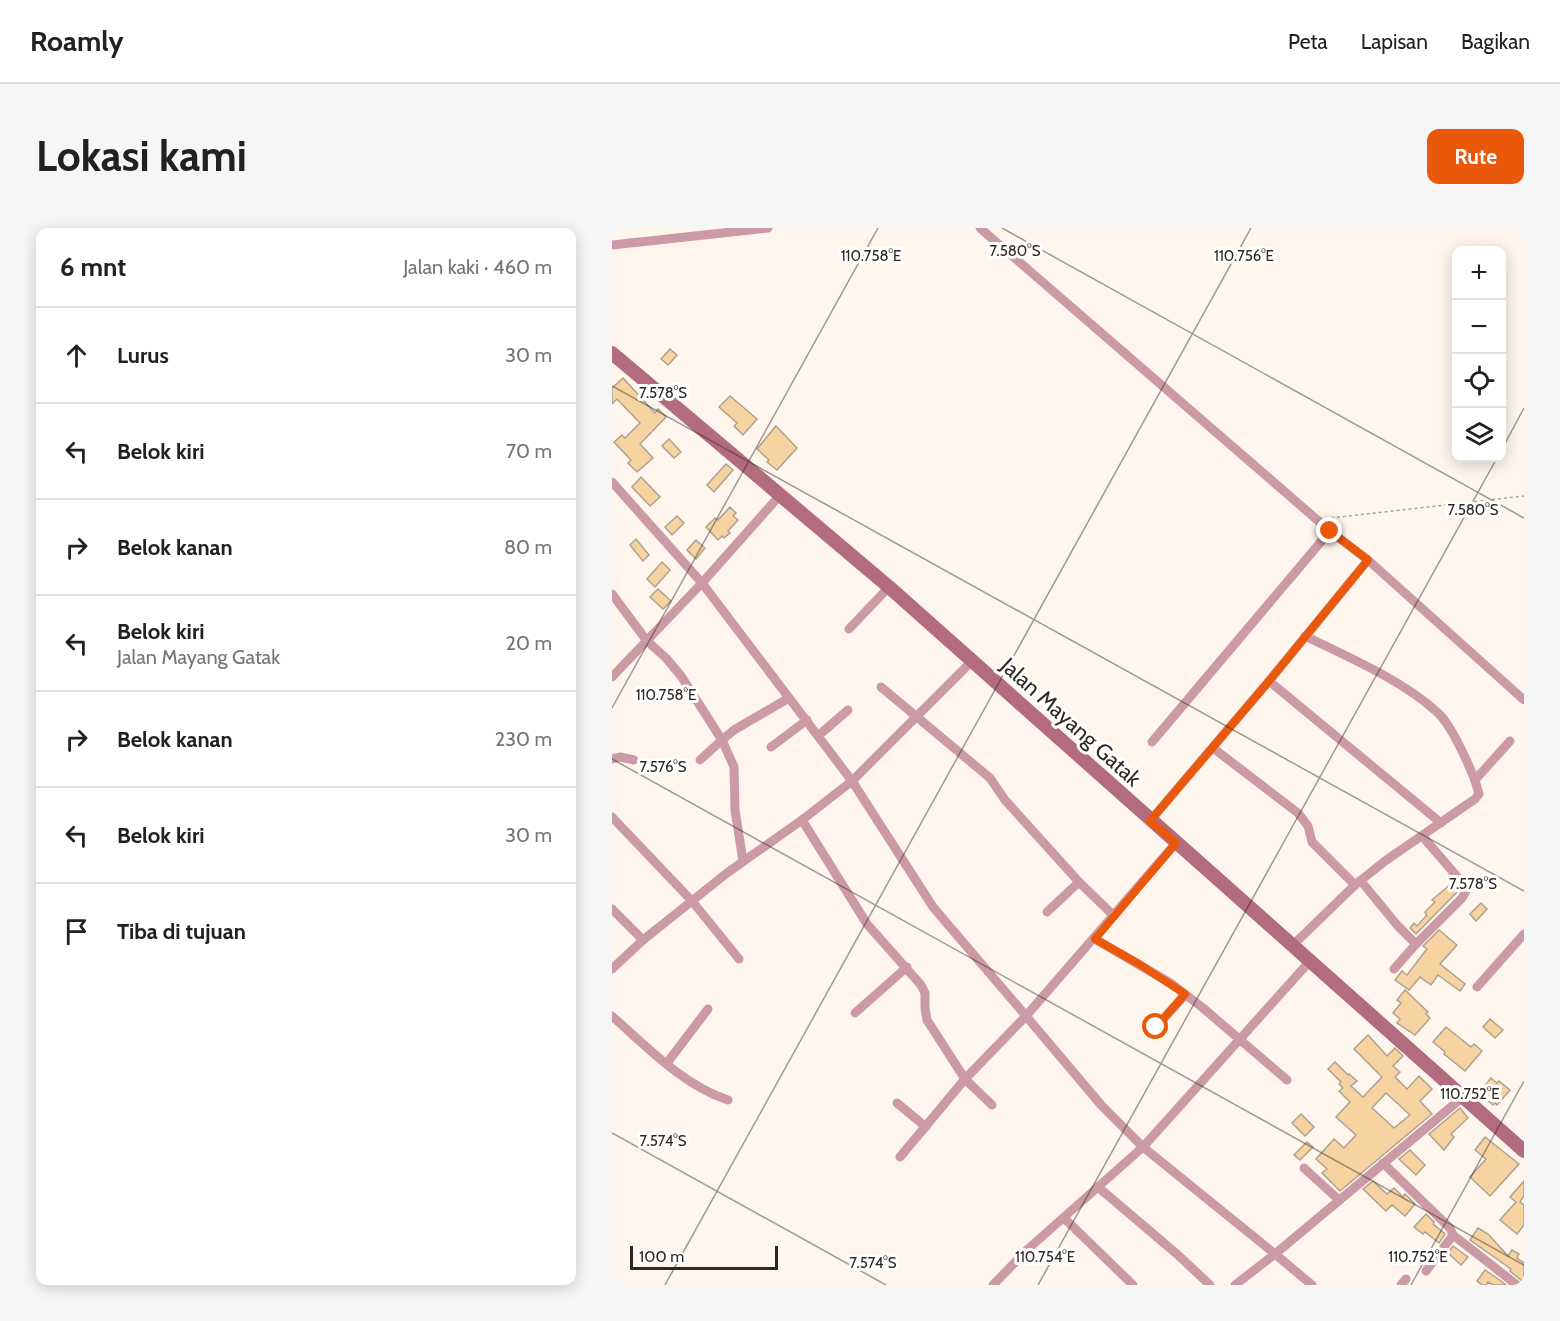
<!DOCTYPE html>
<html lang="id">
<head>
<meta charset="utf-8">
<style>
  :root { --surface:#fff; --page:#f6f6f6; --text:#202124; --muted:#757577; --line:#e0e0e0; --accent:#ea580c }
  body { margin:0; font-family:Cabin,sans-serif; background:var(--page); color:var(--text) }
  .controls { position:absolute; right:18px; top:18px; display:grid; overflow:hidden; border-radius:12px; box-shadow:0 3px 15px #0003 }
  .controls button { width:54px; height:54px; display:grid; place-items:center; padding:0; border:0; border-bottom:2px solid var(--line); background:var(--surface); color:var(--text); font:30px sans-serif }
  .scale { position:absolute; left:18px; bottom:15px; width:148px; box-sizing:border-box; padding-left:6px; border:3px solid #2e2923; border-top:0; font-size:16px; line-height:21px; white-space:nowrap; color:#2e2923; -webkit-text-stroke:4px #fff; paint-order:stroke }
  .stop { position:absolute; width:18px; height:18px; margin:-14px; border:4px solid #ea580c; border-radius:50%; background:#fff }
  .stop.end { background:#ea580c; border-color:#fff; box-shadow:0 2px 6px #0008 }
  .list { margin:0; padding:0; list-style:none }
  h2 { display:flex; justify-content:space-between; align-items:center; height:78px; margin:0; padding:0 24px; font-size:26px }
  h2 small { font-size:20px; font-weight:400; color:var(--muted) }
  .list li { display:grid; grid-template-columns:39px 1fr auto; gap:18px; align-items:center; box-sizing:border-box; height:96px; padding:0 24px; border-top:2px solid var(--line) }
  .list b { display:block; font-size:22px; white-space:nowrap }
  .list p { margin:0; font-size:20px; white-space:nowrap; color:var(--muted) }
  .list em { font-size:20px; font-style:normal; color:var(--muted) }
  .icon { flex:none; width:33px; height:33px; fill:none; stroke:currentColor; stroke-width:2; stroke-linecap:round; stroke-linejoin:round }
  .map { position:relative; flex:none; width:912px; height:1057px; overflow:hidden; border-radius:12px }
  header { display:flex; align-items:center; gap:36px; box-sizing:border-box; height:84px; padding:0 30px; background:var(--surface); border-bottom:2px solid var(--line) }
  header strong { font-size:28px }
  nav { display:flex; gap:33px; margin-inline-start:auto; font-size:21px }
  .intro { display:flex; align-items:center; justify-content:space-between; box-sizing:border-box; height:144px; padding:0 36px }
  h1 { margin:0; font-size:42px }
  .button { padding:15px 27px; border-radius:12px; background:var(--accent); color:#fff; font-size:21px; font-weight:700 }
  main { display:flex; gap:36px; padding:0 36px }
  aside { flex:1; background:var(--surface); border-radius:12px; box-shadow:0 3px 15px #0003 }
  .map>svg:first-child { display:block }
  .building { fill:#f7d3a2; stroke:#ada292; stroke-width:1.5; fill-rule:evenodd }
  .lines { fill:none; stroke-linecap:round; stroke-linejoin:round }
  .path { stroke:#a9a299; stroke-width:1.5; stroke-dasharray:3 3; stroke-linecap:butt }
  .street { stroke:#cc9aa6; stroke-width:9 }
  .secondary { stroke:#b36c7f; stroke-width:14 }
  .route { stroke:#ea580c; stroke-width:8 }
  .ticks { fill:none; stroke:#2e2923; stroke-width:1.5; stroke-opacity:0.45 }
  .labels { text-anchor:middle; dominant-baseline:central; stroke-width:6; stroke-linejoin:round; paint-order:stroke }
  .street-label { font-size:22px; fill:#2e2923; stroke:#fff }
  .ticks-label { font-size:15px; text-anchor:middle; fill:#2e2923; stroke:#fff; stroke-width:6; stroke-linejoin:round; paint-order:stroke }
</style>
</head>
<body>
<header>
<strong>Roamly</strong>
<nav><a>Peta</a><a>Lapisan</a><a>Bagikan</a></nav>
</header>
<div class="intro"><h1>Lokasi kami</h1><a class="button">Rute</a></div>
<main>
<aside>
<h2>6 mnt<small>Jalan kaki · 460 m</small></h2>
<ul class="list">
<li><svg class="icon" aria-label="ahead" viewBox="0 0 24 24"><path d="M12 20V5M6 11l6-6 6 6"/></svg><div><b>Lurus</b></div><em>30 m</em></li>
<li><svg class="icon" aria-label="left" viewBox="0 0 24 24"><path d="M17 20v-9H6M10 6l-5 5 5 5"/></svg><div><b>Belok kiri</b></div><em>70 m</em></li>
<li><svg class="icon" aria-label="right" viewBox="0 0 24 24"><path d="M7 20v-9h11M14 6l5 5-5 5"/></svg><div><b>Belok kanan</b></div><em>80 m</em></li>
<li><svg class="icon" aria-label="left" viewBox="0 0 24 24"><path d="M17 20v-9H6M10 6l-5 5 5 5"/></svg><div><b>Belok kiri</b><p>Jalan Mayang Gatak</p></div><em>20 m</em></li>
<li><svg class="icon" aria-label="right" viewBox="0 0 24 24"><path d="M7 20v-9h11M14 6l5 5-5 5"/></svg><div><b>Belok kanan</b></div><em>230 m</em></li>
<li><svg class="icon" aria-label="left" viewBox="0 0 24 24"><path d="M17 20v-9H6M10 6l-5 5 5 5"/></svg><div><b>Belok kiri</b></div><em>30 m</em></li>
<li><svg class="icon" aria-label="arrive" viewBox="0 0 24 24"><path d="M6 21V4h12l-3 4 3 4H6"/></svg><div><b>Tiba di tujuan</b></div></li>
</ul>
</aside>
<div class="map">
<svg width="912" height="1057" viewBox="0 0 912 1057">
  <rect width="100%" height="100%" fill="#fef6ec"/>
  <g class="building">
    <polygon points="58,121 65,127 56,137 49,131"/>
    <polygon points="11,150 43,185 46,181 54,189 28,216 41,230 25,244 16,235 19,232 2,214 10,207 13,210 28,195 5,171 0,176 0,160"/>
    <polygon points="118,168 145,191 131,207 122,198 125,195 107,179"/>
    <polygon points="164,198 185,220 165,242 155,234 157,232 145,221"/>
    <polygon points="57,211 69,224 62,230 50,218"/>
    <polygon points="114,236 121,242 102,264 95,257"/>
    <polygon points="29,249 48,269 38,278 20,259"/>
    <polygon points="118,279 124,285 121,288 126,292 116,303 118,305 112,310 110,308 106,312 94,299 103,290 106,292"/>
    <polygon points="65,288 72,295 60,307 53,299"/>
    <polygon points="24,311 37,327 31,333 18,317"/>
    <polygon points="84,312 93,320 84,331 75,322"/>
    <polygon points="50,334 58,342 43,359 35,351"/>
    <polygon points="46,361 59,373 51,381 38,369"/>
    <polygon points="839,656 846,663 804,706 798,700 802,695 805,698 815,687 813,684 823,674 820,672"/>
    <polygon points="869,675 875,681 864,693 858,686"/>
    <polygon points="827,702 845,717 828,736 853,756 848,763 826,747 819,757 808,749 797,762 783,752 790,743 795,747 815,721 811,718"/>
    <polygon points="793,762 816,784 814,786 818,790 803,807 785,795 788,791 781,785 789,775 785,772"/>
    <polygon points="878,791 891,802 883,810 871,799"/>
    <polygon points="834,799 859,819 862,816 870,823 853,843 832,826 833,824 821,814"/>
    <path d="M756,807l19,21 8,-8 8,8 -10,10 7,6 -5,5 12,12 12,-13 13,13 -12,12 12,13 -92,77 -18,-18 5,-4 -11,-10 18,-20 10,9 12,-13 -20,-18 14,-15 -11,-11 4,-3 -4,-4 2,-2 -13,-13 7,-7 13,13 1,-1 8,7 -6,5 12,11 19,-20 -28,-28zM774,865l24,22 -16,13 -22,-20z"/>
    <polygon points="879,850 885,855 887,853 898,862 885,877 883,875 881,877 867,865"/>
    <polygon points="848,880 856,890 839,906 842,909 832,922 817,906"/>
    <polygon points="689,886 702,899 693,908 680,895"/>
    <polygon points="873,909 907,936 878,968 858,949 874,931 863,922"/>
    <polygon points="695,914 701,919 688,932 682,927"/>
    <polygon points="798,922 813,937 804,947 787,931"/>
    <polygon points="761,953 775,966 782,960 791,969 793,966 803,976 793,988 780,977 774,983 751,961"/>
    <polygon points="912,953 912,968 908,974 912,977 912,997 905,1006 888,992 904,974 898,969"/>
    <polygon points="814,986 822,994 821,996 833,1006 827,1015 813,1004 811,1006 802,999"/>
    <polygon points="866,1000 876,1006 896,1028 900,1022 907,1026 905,1030 912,1035 912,1057 909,1052 898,1043 899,1041 858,1012"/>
    <polygon points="841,1018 856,1029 849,1037 836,1025"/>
    <polygon points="873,1042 889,1053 894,1057 881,1057 876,1054 874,1057 870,1057 865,1053"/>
  </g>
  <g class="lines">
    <polyline class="path" points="719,290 912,268"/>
    <g class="street">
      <polyline points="368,0 718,303 756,332"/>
      <polyline points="0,17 156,0"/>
      <polyline points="0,254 90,355 169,266"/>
      <polyline points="0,366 35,413 54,430 69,448 110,512 88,532"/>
      <polyline points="237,401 277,359"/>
      <polyline points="359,434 240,553 190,592 255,696 309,757 313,765 313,780 315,792 353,851 380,877"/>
      <polyline points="0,449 90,355 240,553 321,679 414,788 564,615"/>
      <polyline points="657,453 829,595"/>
      <polyline points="269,459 378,550 393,572 467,654 502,688"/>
      <polyline points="207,507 236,482"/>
      <polyline points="540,514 718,303"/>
      <polyline points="159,519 195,492"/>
      <polyline points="601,520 686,585 696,598 700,614 743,657"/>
      <polyline points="0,531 8,529 22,532"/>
      <polyline points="863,552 898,513"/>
      <polyline points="0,589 80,673 127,731"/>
      <polyline points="538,593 657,453 756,332 912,472"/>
      <polyline points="131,633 123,582 122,539 110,512 122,502 177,470"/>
      <polyline points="749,653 785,697 804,716 850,670 854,663 848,652 811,609"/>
      <polyline points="0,681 31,712"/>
      <polyline points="435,684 467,654"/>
      <polyline points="483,711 560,756 591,780 675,852"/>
      <path d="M681,717l62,-60 30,-24 90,-62 4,-5c-5,-20 -27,-69 -42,-82 -35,-32 -89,-55 -132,-76"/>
      <polyline points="0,741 31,712 115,645 190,592"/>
      <polyline points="782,741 804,716"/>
      <polyline points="865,759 912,706"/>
      <polyline points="243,785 295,739"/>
      <path d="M0,788c35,31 71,69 116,84"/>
      <polyline points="544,799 573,767"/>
      <polyline points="55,835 96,781"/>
      <polyline points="285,875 314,899"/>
      <polyline points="288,929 353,851 414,788 490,878 531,919 663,1026 851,869"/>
      <polyline points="771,935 838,1000 841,1007 905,1057"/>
      <polyline points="692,940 727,972"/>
      <polyline points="486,959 566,1027 598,1057"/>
      <polyline points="452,990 521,1057"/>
      <polyline points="814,1043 841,1007"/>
      <polyline points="381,1057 416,1021 531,919 698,733"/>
      <polyline points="623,1057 663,1026 700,1057"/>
      <polyline points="789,1057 794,1051"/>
    </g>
    <polyline class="secondary" points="0,125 277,359 912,923"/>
  </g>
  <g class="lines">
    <polyline class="route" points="544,799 573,766 527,736 483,711 564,615 538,593 657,453 756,332 718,303"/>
  </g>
  <path class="ticks" d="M390,0l522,290M0,158l912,505M890,221l22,-41M0,480l266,-480M0,531l912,506M0,905l274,152M53,1057l586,-1057M426,1057l459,-827M799,1057l113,-204"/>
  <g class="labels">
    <g class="street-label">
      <text transform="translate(459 494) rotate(42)">Jalan Mayang Gatak</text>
    </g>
  </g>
  <g class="ticks-label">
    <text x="403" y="28">7.580°S</text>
    <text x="259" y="33">110.758°E</text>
    <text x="632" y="33">110.756°E</text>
    <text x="51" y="170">7.578°S</text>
    <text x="861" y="287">7.580°S</text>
    <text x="54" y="472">110.758°E</text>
    <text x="51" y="544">7.576°S</text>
    <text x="861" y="661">7.578°S</text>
    <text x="858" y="871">110.752°E</text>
    <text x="51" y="918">7.574°S</text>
    <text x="433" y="1034">110.754°E</text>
    <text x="806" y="1034">110.752°E</text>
    <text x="261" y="1040">7.574°S</text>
  </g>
</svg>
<div class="controls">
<button>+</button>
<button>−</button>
<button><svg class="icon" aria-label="locate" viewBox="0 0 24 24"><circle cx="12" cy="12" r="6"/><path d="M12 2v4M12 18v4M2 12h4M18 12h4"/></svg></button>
<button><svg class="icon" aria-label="layers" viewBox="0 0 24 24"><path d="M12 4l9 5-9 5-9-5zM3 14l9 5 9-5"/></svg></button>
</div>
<div class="scale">100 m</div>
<div class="stop" style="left:544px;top:799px"></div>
<div class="stop end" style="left:718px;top:303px"></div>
</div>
</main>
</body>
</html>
